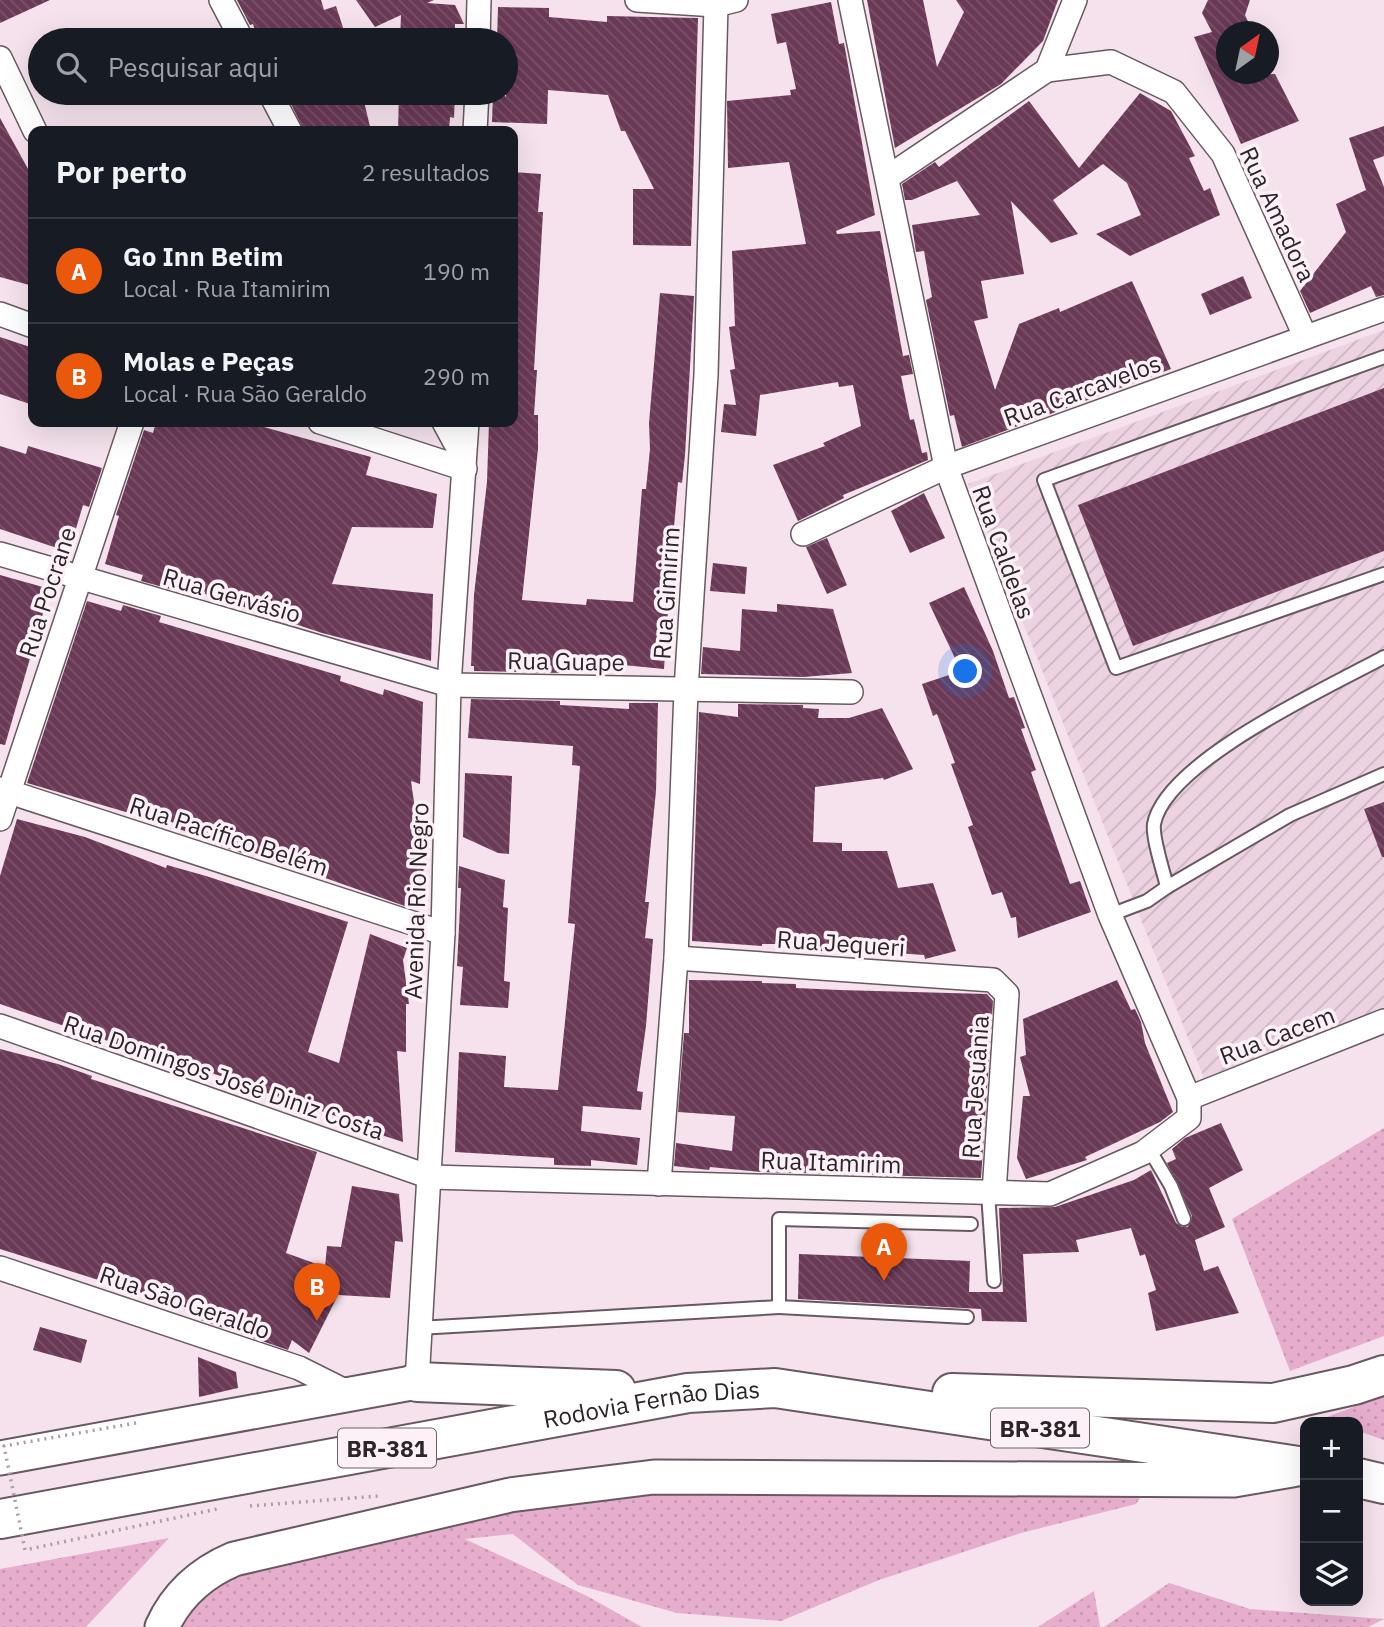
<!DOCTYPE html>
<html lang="pt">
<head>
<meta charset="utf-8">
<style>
  :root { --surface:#171b24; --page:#242831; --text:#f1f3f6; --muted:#9ea1a6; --line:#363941; --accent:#ea580c }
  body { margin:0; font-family:"IBM Plex Sans",sans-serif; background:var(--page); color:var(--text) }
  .controls { position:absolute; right:21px; bottom:21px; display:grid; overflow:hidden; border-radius:14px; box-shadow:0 7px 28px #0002 }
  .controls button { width:63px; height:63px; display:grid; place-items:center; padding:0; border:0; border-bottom:2px solid var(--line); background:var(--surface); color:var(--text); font:35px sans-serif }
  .compass { position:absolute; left:1216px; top:21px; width:63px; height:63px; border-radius:50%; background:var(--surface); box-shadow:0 7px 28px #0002; rotate:33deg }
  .you { position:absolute; left:966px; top:672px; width:24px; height:24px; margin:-18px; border:5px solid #fff; border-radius:50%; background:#1a73e8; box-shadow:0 0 0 10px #1a73e833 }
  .badge { display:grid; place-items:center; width:46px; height:46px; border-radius:50%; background:var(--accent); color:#fff; font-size:23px; font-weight:700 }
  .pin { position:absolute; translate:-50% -58px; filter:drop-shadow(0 2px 4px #0008) }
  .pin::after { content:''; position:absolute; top:37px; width:24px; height:21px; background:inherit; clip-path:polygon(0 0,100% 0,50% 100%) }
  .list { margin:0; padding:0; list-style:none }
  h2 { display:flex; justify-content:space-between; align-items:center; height:91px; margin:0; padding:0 28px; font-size:30px }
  h2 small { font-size:23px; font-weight:400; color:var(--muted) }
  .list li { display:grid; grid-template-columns:46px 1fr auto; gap:21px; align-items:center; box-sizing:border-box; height:105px; padding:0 28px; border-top:2px solid var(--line) }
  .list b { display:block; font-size:26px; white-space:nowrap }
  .list p { margin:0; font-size:23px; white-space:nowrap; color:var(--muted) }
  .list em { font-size:23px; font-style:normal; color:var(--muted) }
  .icon { flex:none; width:38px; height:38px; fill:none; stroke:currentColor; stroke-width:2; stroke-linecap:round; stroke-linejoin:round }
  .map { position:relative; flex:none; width:1384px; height:1627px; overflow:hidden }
  .search { position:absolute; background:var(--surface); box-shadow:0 7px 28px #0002; left:28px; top:28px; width:490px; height:77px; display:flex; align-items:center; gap:18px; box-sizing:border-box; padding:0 24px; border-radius:38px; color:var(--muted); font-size:26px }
  .panel { position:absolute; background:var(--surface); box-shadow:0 7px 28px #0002; left:28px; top:126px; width:490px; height:301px; border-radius:14px }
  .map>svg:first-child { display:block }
  .industrial { fill:url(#industrial-furrows) }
  .grass { fill:url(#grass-dots) }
  .building { fill:url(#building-back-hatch) }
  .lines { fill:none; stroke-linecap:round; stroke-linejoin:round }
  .service-casing { stroke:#685961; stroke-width:16 }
  .minor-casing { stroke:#685961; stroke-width:26 }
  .secondary-casing { stroke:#685961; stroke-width:37 }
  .motorway-casing { stroke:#685961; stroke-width:42 }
  .path { stroke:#ac9da5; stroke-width:3.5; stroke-dasharray:2 5; stroke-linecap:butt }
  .service { stroke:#fff; stroke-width:12 }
  .minor { stroke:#fff; stroke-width:23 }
  .secondary { stroke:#fff; stroke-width:33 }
  .motorway { stroke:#fff; stroke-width:38 }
  .path-bridge { stroke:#ac9da5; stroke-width:3.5; stroke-dasharray:2 5; stroke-linecap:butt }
  .labels { text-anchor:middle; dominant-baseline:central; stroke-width:7; stroke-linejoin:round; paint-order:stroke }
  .shield { fill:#fdf1f7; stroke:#6a6266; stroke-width:2 }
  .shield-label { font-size:23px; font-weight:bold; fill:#2b2428 }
  .street-label { font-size:24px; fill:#2b2428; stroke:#fdf1f7 }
</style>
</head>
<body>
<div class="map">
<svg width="1384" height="1627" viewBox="0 0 1384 1627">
  <defs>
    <pattern id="industrial-furrows" width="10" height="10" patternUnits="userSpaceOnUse" patternTransform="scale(1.75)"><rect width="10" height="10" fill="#edd3e1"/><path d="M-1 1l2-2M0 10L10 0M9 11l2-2" fill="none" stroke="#cbb5c1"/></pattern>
    <pattern id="grass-dots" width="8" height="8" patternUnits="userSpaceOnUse" patternTransform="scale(1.75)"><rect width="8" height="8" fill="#e7adcd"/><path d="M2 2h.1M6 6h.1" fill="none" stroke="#c695b0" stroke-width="1.8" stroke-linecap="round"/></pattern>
    <pattern id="building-back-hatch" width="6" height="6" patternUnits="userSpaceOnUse" patternTransform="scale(1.75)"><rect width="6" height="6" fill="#6a3956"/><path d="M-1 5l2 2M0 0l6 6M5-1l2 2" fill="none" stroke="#7b536b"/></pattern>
  </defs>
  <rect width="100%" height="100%" fill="#f5e2ec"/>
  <polygon class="industrial" points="1384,330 1384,1007 1204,1078 968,484"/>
  <g class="grass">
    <polygon points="1384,1128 1384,1336 1290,1371 1232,1219"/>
    <polygon points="1384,1396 1384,1440 1358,1431 1358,1422 1321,1419"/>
    <polygon points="1152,1480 1136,1504 1021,1533 879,1580 781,1621 677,1613 578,1585 513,1534 465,1539 587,1596 642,1627 172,1627 198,1586 238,1568 549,1495"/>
    <polygon points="169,1538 86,1627 0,1627 0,1569"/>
    <polygon points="1169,1583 1250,1609 1384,1619 1368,1627 1104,1627"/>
    <polygon points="1094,1591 1100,1627 1038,1627"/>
  </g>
  <g class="building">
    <polygon points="0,0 50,0 0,23"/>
    <polygon points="237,0 321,0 324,10 336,6 347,40 258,40 253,24 250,25"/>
    <polygon points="356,0 434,0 427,3 455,5 464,24 455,24 455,40 400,40 401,15 375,27"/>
    <polygon points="867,0 923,0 937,67 964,12 956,0 1058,0 1043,41 1001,84 895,148"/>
    <polygon points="1208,0 1250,0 1245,15 1253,32 1227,32 1227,74 1275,74 1299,121 1241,144 1194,37 1212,32 1202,13"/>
    <polygon points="831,2 839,44 844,43 875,215 836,231 837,234 880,231 903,356 909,355 913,374 901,376 910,420 914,419 922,453 927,452 928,460 843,495 844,498 798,521 773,465 825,446 823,443 861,426 853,385 839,387 838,382 760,395 756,436 721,432 724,404 736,405 730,370 735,369 729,327 735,326 732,251 806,244 789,162 728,168 727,101 791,95 790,90 796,89 786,42 777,44 771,14"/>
    <polygon points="498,7 549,8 549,17 607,22 607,16 698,18 691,246 633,245 633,189 654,189 625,131 621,131 608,95 548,90 547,124 492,122 493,93 502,93 506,97 506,40 497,40"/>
    <polygon points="286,93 362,93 371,131 304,131"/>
    <polygon points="399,93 455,93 454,118 450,117 449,131 398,131"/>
    <polygon points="1140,93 1171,111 1195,156 1189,158 1204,191 1210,188 1220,215 1130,256 1096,234 1141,215 1127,183 1103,164 1053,200 1078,234 1051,243 1011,201 1024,274 981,281 988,318 974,321 995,390 1019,324 1059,308 1060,312 1132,281 1171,369 962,447 954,415 950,416 926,300 932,297 924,251 916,252 912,225 980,215 957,181 912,200 905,200 902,184 935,162 939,167 1029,101 1079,168"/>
    <polygon points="0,118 33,178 33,286 0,277"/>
    <polygon points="1384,126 1384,156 1373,160 1384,187 1384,295 1376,297 1371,286 1310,313 1300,291 1346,232 1336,204 1366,190 1349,138"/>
    <polygon points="513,172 541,174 538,212 543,212 534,370 537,370 534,415 538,415 538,449 522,600 586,605 587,599 633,602 642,489 646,489 650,449 649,423 660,293 694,296 685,455 682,483 678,482 673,538 664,669 613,664 613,671 563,667 562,673 474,671 474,666 471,666 474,595 487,482 489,422 513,422"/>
    <polygon points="1243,276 1252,298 1210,315 1201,294"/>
    <polygon points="0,337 33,348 33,405 0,394"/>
    <polygon points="1384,388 1384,551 1133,646 1078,505"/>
    <polygon points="156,422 246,422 371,457 366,475 437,494 433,528 352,527 332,584 433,594 431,661 322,633 172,583 170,589 141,581 143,575 105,564 119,516 116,515 144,430 153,433"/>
    <polygon points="0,446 26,454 28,446 102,468 89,507 83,505 69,552 0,529"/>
    <polygon points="924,493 945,538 910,553 891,511"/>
    <polygon points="827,538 847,585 827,594 806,547"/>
    <polygon points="713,563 747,567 745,594 710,591"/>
    <polygon points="0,575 50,589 5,745 0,744"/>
    <polygon points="964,587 993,651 1009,698 1014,697 1025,728 1021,729 1036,770 1031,772 1070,884 1080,881 1091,912 1018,938 1016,917 1011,918 1002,892 992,895 968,827 973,825 951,764 955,763 937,714 933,716 922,684 961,671 929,603"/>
    <polygon points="87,601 121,611 123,605 161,616 159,622 341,676 340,681 383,695 384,689 423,702 420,784 411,781 417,823 422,824 413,853 427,857 413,909 246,850 245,854 212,843 213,841 176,828 177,824 138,811 136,815 27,783"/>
    <polygon points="777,604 833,609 852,673 803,677 701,674 703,647 740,651 742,609 777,612"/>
    <polygon points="471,699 560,701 560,705 629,709 629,703 658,703 656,791 645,902 649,902 645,938 653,939 646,1026 637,1091 643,1092 641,1110 583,1106 581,1131 640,1138 637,1165 591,1160 591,1166 554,1165 554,1158 455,1152 459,1052 506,1056 504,1087 558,1090 575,924 568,923 580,766 572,765 573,746 468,738"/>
    <polygon points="738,704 803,705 803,708 819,709 818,718 849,718 882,708 913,769 884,780 883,778 815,787 813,842 842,843 842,851 887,851 898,888 933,883 956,951 925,959 924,955 841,949 841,951 808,951 808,944 762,944 762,946 692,941 699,712 738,717"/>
    <polygon points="465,773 512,776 509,854 498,853 463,837"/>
    <polygon points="1384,802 1384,857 1382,857 1364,809"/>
    <polygon points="17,819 85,837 166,868 167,865 206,876 348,922 308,1052 339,1063 370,934 407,948 403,960 409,1004 406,1004 406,1052 397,1051 403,1142 338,1121 339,1117 261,1091 261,1089 144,1051 143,1055 107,1044 108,1041 0,1004 0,876"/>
    <polygon points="459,866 505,880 503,907 508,908 504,981 510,982 508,1008 460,1005 463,967 457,966 461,888 458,888"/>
    <polygon points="689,980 762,981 762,983 796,984 796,988 839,990 987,994 993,1001 981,1178 761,1172 710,1167 709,1170 674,1166 676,1143 732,1151 735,1116 678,1112 684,1033 689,1033"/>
    <polygon points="1117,980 1131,1010 1135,1009 1141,1022 1145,1043 1173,1112 1160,1122 1085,1157 1087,1160 1026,1179 1017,1158 1023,1096 1030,1096 1020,1057 1026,1055 1023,1019"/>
    <polygon points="0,1049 58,1064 92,1076 91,1079 317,1152 286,1253 325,1267 327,1246 341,1247 352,1186 399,1194 403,1242 395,1241 390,1298 338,1295 309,1353 292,1340 288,1350 192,1317 194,1310 0,1249"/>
    <polygon points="1221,1123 1243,1170 1209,1188 1225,1227 1195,1240 1204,1271 1218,1266 1239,1313 1156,1331 1148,1293 1156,1290 1145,1254 1140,1256 1131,1228 1076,1240 1079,1252 1023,1254 1027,1322 982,1321 981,1309 798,1299 799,1254 970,1261 969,1292 1003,1292 999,1208 1055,1207 1134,1180 1151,1170 1176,1223 1182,1227 1188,1227 1192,1216 1167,1163 1176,1159 1172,1149 1185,1138"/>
    <polygon points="40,1327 87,1340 81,1363 33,1350"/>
    <polygon points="198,1357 236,1372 238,1388 199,1397"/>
  </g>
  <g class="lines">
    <defs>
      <g id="service">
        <polyline points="1384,357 1044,480 1116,668 1384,574"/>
        <polyline points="1167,887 1290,815 1384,774"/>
        <path d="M1110,915l37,-14 20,-14c-3,-14 -15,-49 -13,-63 12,-63 175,-137 230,-167"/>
        <polyline points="1149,1149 1171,1186 1184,1219"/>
        <polyline points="988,1193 994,1281"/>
        <polyline points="967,1317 779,1307 779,1219 971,1224"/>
        <polyline points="418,1328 779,1307"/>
      </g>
      <g id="minor">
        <polyline points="221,0 242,40"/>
        <polyline points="637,0 716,5 736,0"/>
        <polyline points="478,40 479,0"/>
        <polyline points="0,58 35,131"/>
        <polyline points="1047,70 1111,62 1174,92 1223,154 1305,336"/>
        <polyline points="270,93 290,131"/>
        <polyline points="475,131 477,93"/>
        <polyline points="888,177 1047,70 1075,0"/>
        <polyline points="0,314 33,326"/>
        <polyline points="320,422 465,469"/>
        <polyline points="444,422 464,459"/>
        <polyline points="803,534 946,467 1384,309"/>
        <polyline points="0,554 449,685 851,692"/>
        <polyline points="0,789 443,933"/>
        <polyline points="0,819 132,422"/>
        <polyline points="676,958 993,980 1007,994 994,1193"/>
        <polyline points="0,1026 430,1177 1050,1194 1143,1153 1189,1118 1189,1098 1110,915 946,467 850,0"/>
        <polyline points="1189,1098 1384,1021"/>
        <polyline points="659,1184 676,958 686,690 706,375 716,5"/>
        <polyline points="0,1268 299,1368 351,1394"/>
        <polyline points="417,1382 443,933 449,685 467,422"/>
      </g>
      <g id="secondary">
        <polyline points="0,1458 417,1382"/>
        <path d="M162,1627c15,-33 39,-54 72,-68l276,-64 144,-18 580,3 58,-10"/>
      </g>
      <g id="motorway">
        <polyline points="417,1382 616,1390"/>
        <polyline points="952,1393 1273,1403 1354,1385 1384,1375"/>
        <polyline points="1358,1478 1384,1484"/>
        <path id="s1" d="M0,1519l688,-126 87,-5 530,79"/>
      </g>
    </defs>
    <use href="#service" class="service-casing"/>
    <use href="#minor" class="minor-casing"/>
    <use href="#secondary" class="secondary-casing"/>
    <use href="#motorway" class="motorway-casing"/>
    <polyline class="path" points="250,1506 378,1496"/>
    <use href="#service" class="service"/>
    <use href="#minor" class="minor"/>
    <use href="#secondary" class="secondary"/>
    <use href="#motorway" class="motorway"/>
    <polyline class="path-bridge" points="136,1423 4,1446 25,1550 217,1509"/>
  </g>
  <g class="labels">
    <g class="shield">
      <rect x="991" y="1408.5" width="98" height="39" rx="5"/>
      <rect x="338" y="1428.5" width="98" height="39" rx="5"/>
    </g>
    <g class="shield-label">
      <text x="1040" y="1428">BR-381</text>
      <text x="387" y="1448">BR-381</text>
    </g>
    <g class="street-label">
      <text transform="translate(1278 214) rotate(65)">Rua Amadora</text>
      <text transform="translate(1082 390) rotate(-20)">Rua Carcavelos</text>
      <text transform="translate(1004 552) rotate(70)">Rua Caldelas</text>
      <text transform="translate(47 592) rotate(-72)">Rua Pocrane</text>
      <text transform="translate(666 593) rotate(-86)">Rua Gimirim</text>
      <text transform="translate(232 595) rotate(16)">Rua Gervásio</text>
      <text transform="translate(566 661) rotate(1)">Rua Guape</text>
      <text transform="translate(229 836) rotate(18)">Rua Pacífico Belém</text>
      <text transform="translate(416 901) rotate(-88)">Avenida Rio Negro</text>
      <text transform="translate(841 943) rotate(4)">Rua Jequeri</text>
      <text transform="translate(1277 1035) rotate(-21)">Rua Cacem</text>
      <text transform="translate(224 1077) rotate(19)">Rua Domingos José Diniz Costa</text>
      <text transform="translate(975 1087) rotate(-86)">Rua Jesuânia</text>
      <text transform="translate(831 1162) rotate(2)">Rua Itamirim</text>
      <text transform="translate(185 1302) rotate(19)">Rua São Geraldo</text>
      <text stroke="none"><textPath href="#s1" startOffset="662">Rodovia Fernão Dias</textPath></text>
    </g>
  </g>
</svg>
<div class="controls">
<button>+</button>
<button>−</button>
<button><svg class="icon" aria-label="layers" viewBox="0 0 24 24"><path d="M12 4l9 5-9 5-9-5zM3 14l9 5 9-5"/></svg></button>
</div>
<svg class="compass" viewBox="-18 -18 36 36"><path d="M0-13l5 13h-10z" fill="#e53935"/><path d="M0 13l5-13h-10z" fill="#9ea1a6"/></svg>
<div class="you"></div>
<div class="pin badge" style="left:884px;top:1281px">A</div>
<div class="pin badge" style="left:317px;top:1321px">B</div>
<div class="search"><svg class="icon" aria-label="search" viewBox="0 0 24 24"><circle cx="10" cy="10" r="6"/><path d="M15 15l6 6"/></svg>Pesquisar aqui</div>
<section class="panel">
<h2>Por perto<small>2 resultados</small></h2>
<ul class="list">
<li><span class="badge">A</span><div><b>Go Inn Betim</b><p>Local · Rua Itamirim</p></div><em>190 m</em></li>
<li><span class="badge">B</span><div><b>Molas e Peças</b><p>Local · Rua São Geraldo</p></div><em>290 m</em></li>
</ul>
</section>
</div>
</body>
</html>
